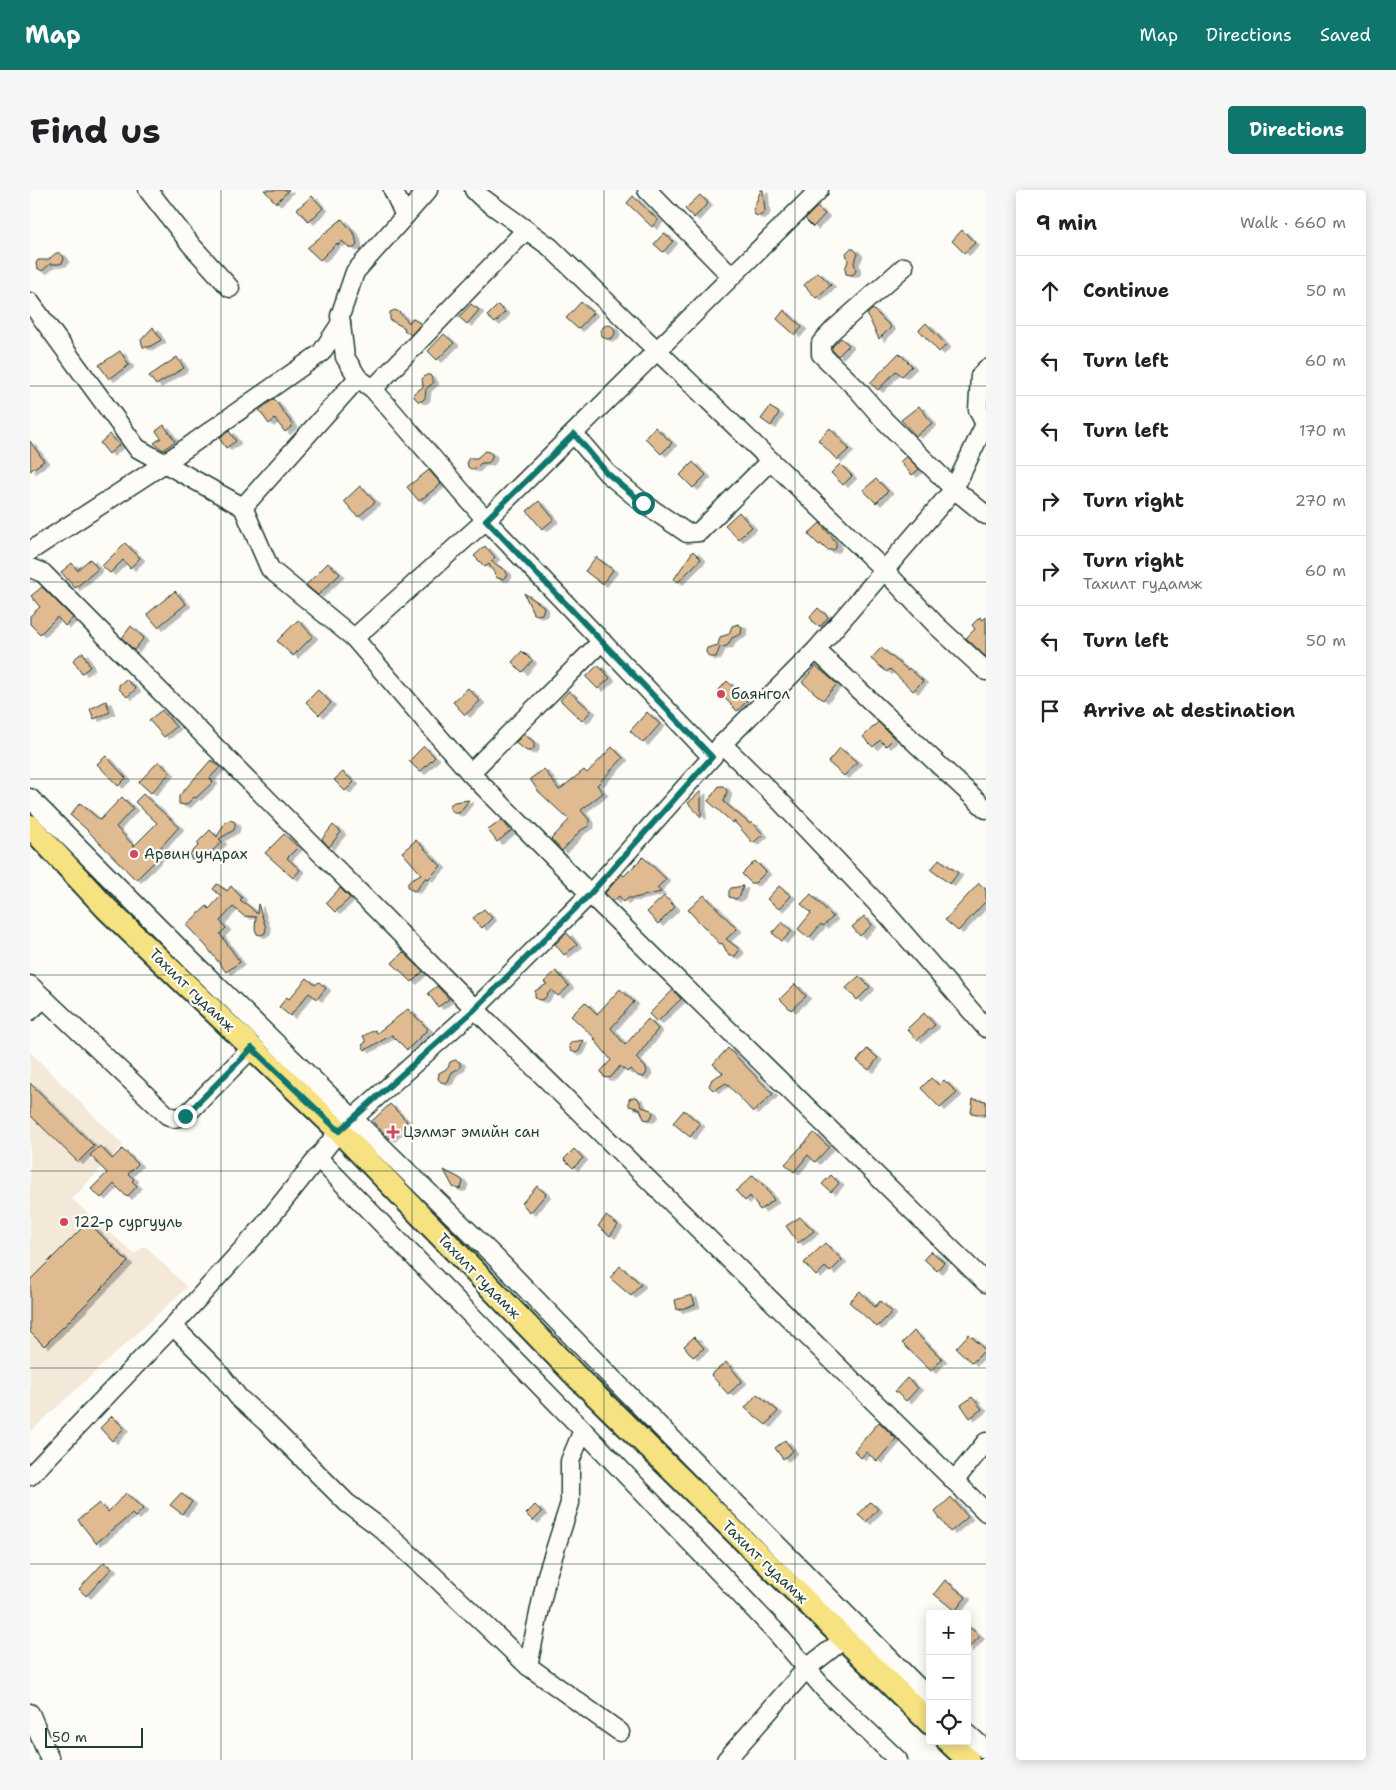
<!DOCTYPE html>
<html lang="en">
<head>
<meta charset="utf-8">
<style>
  :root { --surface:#fff; --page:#f6f6f6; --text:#202124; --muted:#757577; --line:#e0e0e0; --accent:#0f766e }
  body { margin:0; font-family:"Shantell Sans",sans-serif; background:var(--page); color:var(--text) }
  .controls { position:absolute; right:15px; bottom:15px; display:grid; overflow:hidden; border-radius:5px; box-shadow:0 2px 12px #0003 }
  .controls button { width:45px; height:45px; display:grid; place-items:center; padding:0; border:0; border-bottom:1px solid var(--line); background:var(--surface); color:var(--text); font:25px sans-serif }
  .scale { position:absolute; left:15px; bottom:12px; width:98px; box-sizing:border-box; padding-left:5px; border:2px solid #1f3d34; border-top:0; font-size:14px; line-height:18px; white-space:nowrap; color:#1f3d34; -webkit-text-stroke:4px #fdfcf7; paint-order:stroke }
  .stop { position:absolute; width:15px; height:15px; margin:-11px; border:4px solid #0f766e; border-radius:50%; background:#fff }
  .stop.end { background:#0f766e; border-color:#fff; box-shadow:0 1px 5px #0008 }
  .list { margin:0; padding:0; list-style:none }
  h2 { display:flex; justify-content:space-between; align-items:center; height:65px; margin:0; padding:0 20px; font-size:21px }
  h2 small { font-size:16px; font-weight:400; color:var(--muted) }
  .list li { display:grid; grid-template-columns:32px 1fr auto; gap:15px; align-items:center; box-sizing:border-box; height:70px; padding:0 20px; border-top:1px solid var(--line) }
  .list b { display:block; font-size:19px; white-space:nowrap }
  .list p { margin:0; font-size:16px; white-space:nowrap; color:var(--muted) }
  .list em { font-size:16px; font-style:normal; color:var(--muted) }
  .icon { flex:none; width:28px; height:28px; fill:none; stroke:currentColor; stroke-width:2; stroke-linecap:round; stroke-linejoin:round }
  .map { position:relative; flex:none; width:956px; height:1570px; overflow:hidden; border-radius:5px }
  header { display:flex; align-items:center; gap:30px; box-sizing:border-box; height:70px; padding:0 25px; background:var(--accent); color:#fff }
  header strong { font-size:24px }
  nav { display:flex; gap:28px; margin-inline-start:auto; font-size:18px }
  .intro { display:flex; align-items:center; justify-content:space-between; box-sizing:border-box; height:120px; padding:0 30px }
  h1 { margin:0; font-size:35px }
  .button { padding:12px 22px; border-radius:5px; background:var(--accent); color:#fff; font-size:18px; font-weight:700 }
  main { display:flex; gap:30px; padding:0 30px }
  aside { flex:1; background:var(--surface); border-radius:5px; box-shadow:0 2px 12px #0003 }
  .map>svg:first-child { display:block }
  .built { fill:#f4e8d8 }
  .building { fill:#e0ba91; stroke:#1f3d34; filter:url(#shadow) }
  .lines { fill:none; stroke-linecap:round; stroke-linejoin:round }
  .minor-casing { stroke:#1f3d34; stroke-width:21 }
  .major-casing { stroke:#1f3d34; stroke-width:26 }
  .minor { stroke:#fdfcf7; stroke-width:18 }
  .major { stroke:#f7e281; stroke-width:22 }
  .route { stroke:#0f766e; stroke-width:6 }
  .grid { fill:none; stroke:#1f3d34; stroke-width:1; stroke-opacity:0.55 }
  .poi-dot { fill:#d1495b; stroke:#fdfcf7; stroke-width:2 }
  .labels { text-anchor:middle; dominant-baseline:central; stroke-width:4.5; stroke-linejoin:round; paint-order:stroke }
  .poi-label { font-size:15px; fill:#1f3d34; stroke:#fdfcf7; text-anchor:start }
  .street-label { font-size:15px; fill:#1f3d34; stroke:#fdfcf7 }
</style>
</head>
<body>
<header>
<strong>Map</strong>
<nav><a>Map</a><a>Directions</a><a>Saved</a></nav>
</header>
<div class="intro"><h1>Find us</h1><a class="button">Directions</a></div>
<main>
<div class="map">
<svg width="956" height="1570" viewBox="0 0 956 1570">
  <defs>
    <filter id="shadow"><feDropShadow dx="5" dy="2.5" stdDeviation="0" flood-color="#0004"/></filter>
  </defs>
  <rect width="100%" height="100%" fill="#fdfcf7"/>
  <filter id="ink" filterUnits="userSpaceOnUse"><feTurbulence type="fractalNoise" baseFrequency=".02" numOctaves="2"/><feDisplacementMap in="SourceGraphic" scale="10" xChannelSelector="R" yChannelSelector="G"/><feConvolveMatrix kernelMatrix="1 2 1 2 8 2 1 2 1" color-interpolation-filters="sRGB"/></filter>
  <g filter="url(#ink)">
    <polygon class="built" points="0,862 93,955 42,1009 104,1064 115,1056 157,1097 0,1242"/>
    <g class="building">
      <polygon points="234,0 259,0 246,13"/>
      <polygon points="731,0 733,0 735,21 733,24 729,26 725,25 723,20"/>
      <polygon points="670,5 678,13 664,28 655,19"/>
      <polygon points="282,6 293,18 279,32 267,19"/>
      <polygon points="603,6 628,30 622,37 597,13"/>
      <polygon points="787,17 795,24 783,37 775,29"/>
      <polygon points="312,29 325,45 327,55 324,58 320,58 312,51 308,55 307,53 290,70 277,58"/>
      <polygon points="932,40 945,53 934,63 922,51"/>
      <polygon points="634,43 643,51 633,62 624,54"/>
      <polygon points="820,59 824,59 828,64 824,72 826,80 824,84 821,85 816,84 815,79 818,71 816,63"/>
      <polygon points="26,63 30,63 33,66 34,69 32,73 28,74 20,74 12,81 7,78 6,73 8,70 18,70"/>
      <polygon points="788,82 801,95 786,108 774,95"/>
      <polygon points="551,112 563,123 548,139 536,128"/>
      <polygon points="441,114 449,120 437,134 429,127"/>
      <polygon points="468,115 475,122 465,133 457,126"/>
      <polygon points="843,119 861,137 849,149 837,124"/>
      <polygon points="365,120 369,122 379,133 382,128 391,134 381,145 374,140 375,138 360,130 360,122"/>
      <polygon points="754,120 772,137 765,145 747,129"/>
      <polygon points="896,133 916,155 909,162 889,140"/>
      <circle cx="578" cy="142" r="7"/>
      <polygon points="123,137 131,150 119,157 113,157 111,150"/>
      <polygon points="414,144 424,153 407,170 398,161"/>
      <polygon points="811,148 819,155 808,166 802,160 802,157"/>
      <polygon points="90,161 99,175 79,189 69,175"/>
      <polygon points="869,163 882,176 872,186 866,181 848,200 840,193"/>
      <polygon points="147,167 154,178 126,195 119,186"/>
      <polygon points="396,185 400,185 404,192 396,199 395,208 392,211 388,211 384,207 384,203 393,197 392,189"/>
      <polygon points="244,209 263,235 255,242 245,229 239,234 229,220"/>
      <polygon points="889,216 902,233 886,246 871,230"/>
      <polygon points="740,217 749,223 741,236 731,229"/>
      <polygon points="134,235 145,251 133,260 124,253 131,248 126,241"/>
      <polygon points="625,237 642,253 631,264 615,248"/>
      <polygon points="800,238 819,259 807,270 788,250"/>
      <polygon points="199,241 206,251 196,258 189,248"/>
      <polygon points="80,244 89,255 79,264 70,253"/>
      <polygon points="0,251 14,271 0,281"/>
      <polygon points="455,261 459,262 462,264 462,268 460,271 458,273 451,273 445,279 441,279 438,277 437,271 439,268 447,268"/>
      <polygon points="876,266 889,279 882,285 870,272"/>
      <polygon points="663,272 676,285 663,298 650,285"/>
      <polygon points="810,274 822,286 813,295 801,283"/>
      <polygon points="399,280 411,294 389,311 377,297"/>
      <polygon points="846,289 858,301 846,313 833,300"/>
      <polygon points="330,296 345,312 328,327 314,311"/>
      <polygon points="509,311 524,329 512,339 497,321"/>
      <polygon points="709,322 722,337 708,349 695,335"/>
      <polygon points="790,333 806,352 806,358 803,360 797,360 791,354 789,355 778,344"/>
      <polygon points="95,353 110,368 100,378 93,370 80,383 72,376"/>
      <polygon points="455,356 465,367 461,371 476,381 477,385 473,389 467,388 459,374 455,377 444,366"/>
      <polygon points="663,361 671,369 648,392 644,389"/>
      <polygon points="566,367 583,380 572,394 555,381"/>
      <polygon points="60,369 68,379 45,398 31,382 42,373 47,380"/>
      <polygon points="298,373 310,384 288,405 276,395"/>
      <polygon points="12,397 43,428 35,436 27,427 10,444 0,434 0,426 10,417 1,406"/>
      <polygon points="145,401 156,414 128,437 117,424"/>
      <polygon points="494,403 512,415 514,418 512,424 507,425 503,423"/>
      <polygon points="788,418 798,427 791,436 785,435 780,427"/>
      <polygon points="950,427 953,430 956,427 956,467 936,448 945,439 942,435"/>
      <polygon points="268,430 283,446 263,466 247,451"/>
      <polygon points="708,434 712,437 711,444 702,448 697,456 690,457 686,467 679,467 676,462 677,458 688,455 690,447 699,444 702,436"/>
      <polygon points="101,436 114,448 104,460 92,448"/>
      <polygon points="851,458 878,480 879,478 893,491 883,501 860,479 857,482 841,469"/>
      <polygon points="492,461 502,471 492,482 482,472"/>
      <polygon points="53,462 60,477 52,483 43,470"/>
      <polygon points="568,475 580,488 568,499 556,487"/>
      <polygon points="786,476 807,494 793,510 772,492"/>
      <polygon points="96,489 106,499 97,507 89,499 89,495"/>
      <polygon points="697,491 717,511 707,521 688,501"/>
      <polygon points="438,498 450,511 435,525 423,512"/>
      <polygon points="288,500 301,513 289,525 276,512"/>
      <polygon points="539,501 561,521 552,531 530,510"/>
      <polygon points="76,511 80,522 64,529 60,519"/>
      <polygon points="132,520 146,537 134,547 119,530"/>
      <polygon points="617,522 630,534 613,553 600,541"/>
      <polygon points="848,532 864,548 856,556 850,550 843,557 833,547"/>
      <polygon points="494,544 504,552 504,558 501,561 497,561 485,553"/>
      <polygon points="394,556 405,567 390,582 379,571"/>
      <polygon points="582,557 593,568 567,595 573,603 551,620 559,630 559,636 551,640 532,661 521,649 539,630 508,601 500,589 514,579 529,600 554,580 557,583"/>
      <polygon points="810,558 827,572 814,586 798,572"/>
      <polygon points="76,566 96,588 88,596 67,574"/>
      <polygon points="181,570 190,577 180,588 183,592 166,608 164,607 156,615 149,614 149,606"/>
      <polygon points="129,571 140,583 121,603 109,592"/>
      <polygon points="313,582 324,592 315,601 304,590"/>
      <polygon points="689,596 693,596 697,601 694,612 720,634 722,632 733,644 723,653 704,631 703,633 678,611"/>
      <polygon points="671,601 671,627 658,613"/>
      <polygon points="113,604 149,637 129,659 133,663 106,690 55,638 40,625 50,613 70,630 92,607 103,618 86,637 104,656 127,633 105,612"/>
      <polygon points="439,610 429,623 425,623 420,619 420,615 424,612"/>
      <polygon points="200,630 205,632 205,636 204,640 189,649 192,652 178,665 176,663 168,671 161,669 160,664 169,655 167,653 180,640 187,647 195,632"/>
      <polygon points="472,630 481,641 467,652 458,640"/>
      <polygon points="303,635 311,642 299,657 292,649"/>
      <polygon points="254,644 268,657 257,668 270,680 263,688 235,663"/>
      <polygon points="386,650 411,676 398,689 396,687 387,699 384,701 378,698 378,693 380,690 391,684 372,662"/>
      <polygon points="613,667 636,689 627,698 631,702 604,708 598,708 594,712 589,706 584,711 575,703 592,684 594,686"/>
      <polygon points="909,669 928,683 920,694 901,680"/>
      <polygon points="725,671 736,682 725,693 721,693 712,684"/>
      <polygon points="949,693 956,700 956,711 928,741 915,730"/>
      <polygon points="187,694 197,701 201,696 212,708 210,710 219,716 227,724 228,714 236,738 235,743 231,745 227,744 225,739 226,727 214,726 203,717 190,731 196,738 190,744 210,772 196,782 176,756 156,735 177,716 179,719 191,706 183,699"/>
      <polygon points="713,696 710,706 706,709 699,707 699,701 701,698"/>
      <polygon points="749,696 761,706 749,719 737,709"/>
      <polygon points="310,698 320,708 305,722 296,713"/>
      <polygon points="781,704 803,727 793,736 791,734 779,748 768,739 781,723 771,714"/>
      <polygon points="674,705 707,739 696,749 708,758 709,761 705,766 699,766 692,753 690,754 658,720"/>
      <polygon points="634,706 645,717 628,734 617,722"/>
      <polygon points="454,719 462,728 452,738 443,728"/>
      <polygon points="834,726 842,735 830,746 822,737"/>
      <polygon points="752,732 762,741 752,751 742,743"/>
      <polygon points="537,743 547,755 534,765 525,754"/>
      <polygon points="373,762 393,781 382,792 362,773"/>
      <polygon points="526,781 539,796 528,806 521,800 514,809 511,810 507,809 505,806 505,801 517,794 514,792"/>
      <polygon points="829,786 840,797 827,810 816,798"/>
      <polygon points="277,788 285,795 289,792 296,798 287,809 279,803 260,826 249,817 257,807 259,809"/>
      <polygon points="765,794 776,806 761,820 750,809"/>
      <polygon points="407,796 419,809 408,817 398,803"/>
      <polygon points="590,799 604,812 581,838 595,855 618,829 628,839 606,868 616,878 617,882 614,887 608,886 600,879 597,882 590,876 581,887 577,888 574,887 571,881 581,870 564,849 566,849 541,826 555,812 567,824"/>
      <polygon points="643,800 651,809 627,832 619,824"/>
      <polygon points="378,819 398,839 377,860 362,845 335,860 332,855 336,852 333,846 345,840 347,843"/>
      <polygon points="894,823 905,835 887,850 877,839"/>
      <polygon points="554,850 549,861 546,863 541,861 539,855 542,852"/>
      <polygon points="698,858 743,904 723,922 696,893 685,900 682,899 679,896 682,889 693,883 683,874"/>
      <polygon points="837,859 848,868 839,880 827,871"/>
      <polygon points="425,870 430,872 430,878 422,882 418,891 414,893 411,892 408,889 409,883 418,878 420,872"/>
      <polygon points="901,888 909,895 914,890 927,903 910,918 891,898"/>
      <polygon points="0,893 64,956 48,972 0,925"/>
      <polygon points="604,907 608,908 612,917 621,920 623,923 621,928 618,930 614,929 610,919 599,916 599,909"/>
      <polygon points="943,909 956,911 956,925 941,923"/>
      <polygon points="360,914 377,931 360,949 342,931"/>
      <polygon points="654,920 670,934 660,947 643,933"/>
      <polygon points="784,943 799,957 785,972 778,965 764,982 755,974"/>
      <polygon points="70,956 82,969 92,959 108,974 98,984 104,989 102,991 107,996 97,1007 84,994 71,1008 61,999 77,983 60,965"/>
      <polygon points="544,959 553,968 543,978 534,969"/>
      <polygon points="414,980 431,989 433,992 431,998 428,999 423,997"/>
      <polygon points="723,985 736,998 744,1010 730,1020 720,1006 715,1011 706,1001"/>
      <polygon points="801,985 809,993 801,1002 792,994"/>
      <polygon points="507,996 516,1004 500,1023 492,1013"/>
      <polygon points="576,1026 588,1035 580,1046 568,1036"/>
      <polygon points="770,1027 784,1041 768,1053 756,1036"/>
      <polygon points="58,1032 98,1072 14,1156 0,1142 0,1090"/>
      <polygon points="795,1053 812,1070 800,1082 795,1077 786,1086 774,1073"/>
      <polygon points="901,1061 914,1072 907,1081 894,1069"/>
      <polygon points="590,1076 611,1094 601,1106 580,1088"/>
      <polygon points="830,1101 845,1117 850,1111 862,1122 847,1137 819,1112"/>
      <polygon points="662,1105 665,1115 647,1120 645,1110"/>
      <polygon points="884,1141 912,1169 901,1181 872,1153"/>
      <polygon points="939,1144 955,1160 942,1173 926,1158"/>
      <polygon points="664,1147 674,1158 663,1167 654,1156"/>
      <polygon points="696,1172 712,1191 698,1204 681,1185"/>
      <polygon points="877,1188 888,1198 876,1211 865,1201"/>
      <polygon points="727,1204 748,1221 736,1235 715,1218"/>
      <polygon points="942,1207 952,1219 940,1228 931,1215"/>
      <polygon points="82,1226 94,1238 82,1251 70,1238"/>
      <polygon points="849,1232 866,1249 847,1271 836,1262 831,1268 824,1261"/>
      <polygon points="755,1250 763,1261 753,1269 745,1258"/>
      <polygon points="96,1303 113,1319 105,1327 102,1324 66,1353 48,1330 69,1313 78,1322"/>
      <polygon points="151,1303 162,1312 152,1324 140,1315"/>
      <polygon points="921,1307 938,1327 920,1342 905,1322"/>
      <polygon points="840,1312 848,1319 836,1332 828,1325"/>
      <polygon points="505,1315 512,1322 503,1331 496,1324"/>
      <polygon points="74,1372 82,1378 56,1406 49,1399"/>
      <polygon points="915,1390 936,1407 925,1421 904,1404"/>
      <polygon points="937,1435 950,1446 937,1460"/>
    </g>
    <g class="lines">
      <defs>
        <g id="minor">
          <polyline points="118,0 162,56 200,98"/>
          <polyline points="363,0 375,26 398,0"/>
          <polyline points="444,0 451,7 520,57 855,381 907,436 956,481"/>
          <polyline points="617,0 701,86"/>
          <polyline points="874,77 803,140 791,153 791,164 828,200 853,229 924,299 955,234 948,220 950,186 956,179"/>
          <polyline points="0,112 107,258 213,317 240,379 324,448 440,583 560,704 956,1093"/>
          <polyline points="328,188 343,199 456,330 682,567"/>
          <polyline points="343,199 496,40"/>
          <polyline points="544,244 577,283 613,313 657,343 669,342 740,271"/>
          <polyline points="213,317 328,188 315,167 310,126 325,82 375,26"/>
          <polyline points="0,361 135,273 291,163 311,133"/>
          <polyline points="0,378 13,383 445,819 956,1322"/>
          <polyline points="324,448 456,330 789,0"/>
          <polyline points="786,460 956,619"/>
          <polyline points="692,554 750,611 856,723 956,838"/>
          <polyline points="440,583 572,451"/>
          <polyline points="0,608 162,771 467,1069 581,1187 900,1509"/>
          <polyline points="0,795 137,925 144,928 155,926 222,858"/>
          <polyline points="0,821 14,808"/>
          <polyline points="287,967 553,1240 540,1271 540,1313 517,1385 498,1476"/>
          <polyline points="553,1240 745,1441 795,1500 868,1570"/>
          <polyline points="0,1286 143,1136"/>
          <polyline points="924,1291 956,1252"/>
          <polyline points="0,1523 20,1570"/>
          <polyline points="590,1542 498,1476 403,1385 348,1336 317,1313 236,1232 209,1208 186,1179 143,1136 231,1039 309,941 445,819 560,704 682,567 692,554 786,460 924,299 956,325"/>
          <polyline points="937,1543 956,1560"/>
          <polyline points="696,1570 777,1478 814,1449"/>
        </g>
        <g id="major">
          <polyline points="0,636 76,718 309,941 549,1189 900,1533"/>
          <polyline points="918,1551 938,1570"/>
        </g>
      </defs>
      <use href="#minor" class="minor-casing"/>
      <use href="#major" class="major-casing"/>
      <use href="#minor" class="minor"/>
      <use href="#major" class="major"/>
    </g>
  </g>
  <g class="lines" filter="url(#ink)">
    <polyline class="route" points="155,926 222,858 309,941 445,819 560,704 682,567 456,330 544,244 577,283 613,313"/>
  </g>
  <path class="grid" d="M191,0v1570M382,0v1570M574,0v1570M765,0v1570M0,196h956M0,392h956M0,589h956M0,785h956M0,981h956M0,1178h956M0,1374h956"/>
  <g class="poi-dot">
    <circle cx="691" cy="504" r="5"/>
    <circle cx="104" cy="664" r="5"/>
    <path d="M360.5 934.5h5v5h5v5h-5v5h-5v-5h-5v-5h5z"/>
    <circle cx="34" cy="1032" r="5"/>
  </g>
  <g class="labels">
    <g class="poi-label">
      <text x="701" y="504">баянгол</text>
      <text x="114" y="664">Арвин ундрах</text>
      <text x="373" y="942">Цэлмэг эмийн сан</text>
      <text x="44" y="1032">122-р сургууль</text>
    </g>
    <g class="street-label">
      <text transform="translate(162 800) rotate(44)">Тахилт гудамж</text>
      <text transform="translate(449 1086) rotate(46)">Тахилт гудамж</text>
      <text transform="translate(735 1372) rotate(44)">Тахилт гудамж</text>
    </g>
  </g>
</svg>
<div class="controls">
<button>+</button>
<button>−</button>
<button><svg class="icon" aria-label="locate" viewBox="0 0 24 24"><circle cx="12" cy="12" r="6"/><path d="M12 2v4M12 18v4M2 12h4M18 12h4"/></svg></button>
</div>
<div class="scale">50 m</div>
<div class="stop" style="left:613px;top:313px"></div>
<div class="stop end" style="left:155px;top:926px"></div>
</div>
<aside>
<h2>9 min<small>Walk · 660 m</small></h2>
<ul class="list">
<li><svg class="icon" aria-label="ahead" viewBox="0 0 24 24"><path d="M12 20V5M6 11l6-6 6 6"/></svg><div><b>Continue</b></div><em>50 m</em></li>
<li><svg class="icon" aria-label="left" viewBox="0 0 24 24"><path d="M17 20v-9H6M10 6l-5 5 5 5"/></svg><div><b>Turn left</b></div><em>60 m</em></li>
<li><svg class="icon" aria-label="left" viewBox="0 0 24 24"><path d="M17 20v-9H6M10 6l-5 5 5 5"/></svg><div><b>Turn left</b></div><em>170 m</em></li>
<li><svg class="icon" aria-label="right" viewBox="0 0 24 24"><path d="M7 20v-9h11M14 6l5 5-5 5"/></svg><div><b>Turn right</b></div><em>270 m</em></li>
<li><svg class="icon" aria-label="right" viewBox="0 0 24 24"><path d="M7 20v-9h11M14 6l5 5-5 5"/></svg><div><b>Turn right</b><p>Тахилт гудамж</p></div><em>60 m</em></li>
<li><svg class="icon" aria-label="left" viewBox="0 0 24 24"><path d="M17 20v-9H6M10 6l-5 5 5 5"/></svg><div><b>Turn left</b></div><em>50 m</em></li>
<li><svg class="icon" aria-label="arrive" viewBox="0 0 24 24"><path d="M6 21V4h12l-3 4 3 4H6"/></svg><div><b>Arrive at destination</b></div></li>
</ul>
</aside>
</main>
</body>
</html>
